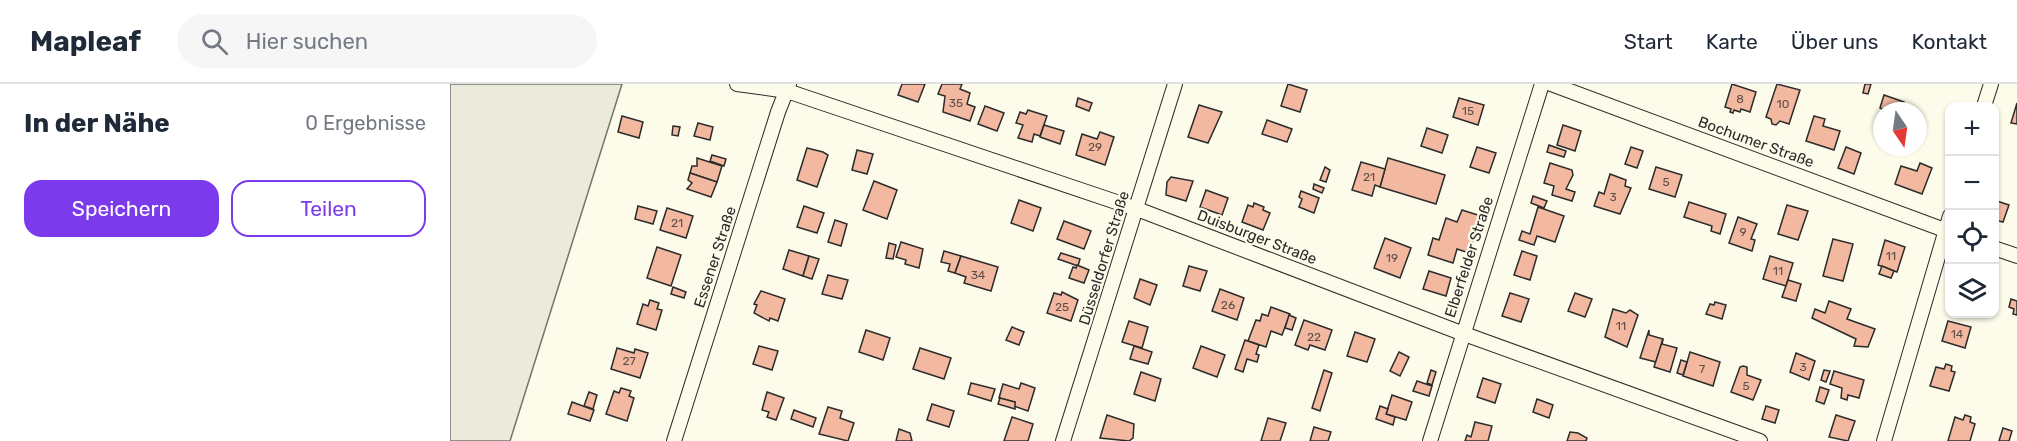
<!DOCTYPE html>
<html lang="de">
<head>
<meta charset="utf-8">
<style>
  :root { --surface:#fff; --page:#f6f6f7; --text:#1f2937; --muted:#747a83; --line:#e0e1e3; --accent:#7c3aed }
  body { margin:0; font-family:Rubik,sans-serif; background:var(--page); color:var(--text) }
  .controls { position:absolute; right:18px; top:18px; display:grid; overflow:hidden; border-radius:12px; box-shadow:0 2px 4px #0004 }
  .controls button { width:54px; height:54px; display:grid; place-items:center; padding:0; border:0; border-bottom:2px solid var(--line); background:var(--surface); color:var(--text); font:30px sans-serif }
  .compass { position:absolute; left:1423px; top:18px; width:54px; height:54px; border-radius:50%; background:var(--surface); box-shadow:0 2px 4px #0004; rotate:167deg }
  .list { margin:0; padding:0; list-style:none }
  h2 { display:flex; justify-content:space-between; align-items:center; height:78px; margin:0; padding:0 24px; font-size:26px }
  h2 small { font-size:20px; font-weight:400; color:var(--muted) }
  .actions { display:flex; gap:12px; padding:18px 24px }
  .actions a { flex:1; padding:14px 0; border:2px solid var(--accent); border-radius:18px; text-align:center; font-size:21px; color:var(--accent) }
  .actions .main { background:var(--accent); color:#fff }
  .icon { flex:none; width:33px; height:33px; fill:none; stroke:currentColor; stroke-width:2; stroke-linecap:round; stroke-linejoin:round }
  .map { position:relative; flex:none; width:1567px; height:357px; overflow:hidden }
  header { display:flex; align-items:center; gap:36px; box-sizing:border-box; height:84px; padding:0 30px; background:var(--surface); border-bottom:2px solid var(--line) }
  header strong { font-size:28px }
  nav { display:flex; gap:33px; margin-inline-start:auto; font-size:21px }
  .search { width:420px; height:54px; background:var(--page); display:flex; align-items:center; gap:15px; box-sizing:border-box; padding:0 21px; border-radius:33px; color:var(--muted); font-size:22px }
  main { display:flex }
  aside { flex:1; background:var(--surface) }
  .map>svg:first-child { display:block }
  .green { fill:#ecebdb; stroke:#74746e; stroke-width:1.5 }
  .building { fill:#f2b8a0; stroke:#2b2b2b; stroke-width:1.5 }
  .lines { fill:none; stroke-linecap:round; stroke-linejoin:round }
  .street-casing { stroke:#2b2b2b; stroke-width:16 }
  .street { stroke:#fdfbea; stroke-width:14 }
  .labels { text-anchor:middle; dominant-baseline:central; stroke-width:4.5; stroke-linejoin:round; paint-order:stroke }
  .number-label { font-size:12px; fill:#5d4e48 }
  .street-label { font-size:15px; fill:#2b2b2b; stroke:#fdfbea }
</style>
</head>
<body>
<header>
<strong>Mapleaf</strong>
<div class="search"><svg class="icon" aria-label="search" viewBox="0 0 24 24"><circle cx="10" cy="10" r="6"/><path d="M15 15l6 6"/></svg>Hier suchen</div>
<nav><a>Start</a><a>Karte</a><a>Über uns</a><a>Kontakt</a></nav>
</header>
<main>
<aside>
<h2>In der Nähe<small>0 Ergebnisse</small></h2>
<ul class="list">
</ul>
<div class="actions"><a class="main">Speichern</a><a>Teilen</a></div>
</aside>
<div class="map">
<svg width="1567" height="357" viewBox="0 0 1567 357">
  <rect width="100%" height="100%" fill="#fdfbea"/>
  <polygon class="green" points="0,0 172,0 60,357 0,357"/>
  <g class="building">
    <polygon points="452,0 475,0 468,18 448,11"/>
    <polygon points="492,0 512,0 510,5 520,9 517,20 525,23 520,37 493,28 495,12 488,10"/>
    <polygon points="838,0 857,6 850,28 831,22"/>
    <polygon points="1282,0 1306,8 1300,28 1291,25 1290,28 1284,26 1283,29 1280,28 1281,25 1275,23"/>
    <polygon points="1327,0 1350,6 1339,40 1330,37 1326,41 1322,40 1321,35 1316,33"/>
    <polygon points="1415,0 1421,0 1418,10 1413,9"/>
    <polygon points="1434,11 1454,18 1451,27 1435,27 1430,24"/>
    <polygon points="628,14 642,19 639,27 626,22"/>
    <polygon points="1009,14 1034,21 1028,41 1003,33"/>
    <polygon points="1567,19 1567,40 1561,39"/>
    <polygon points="749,21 772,28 758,59 738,53"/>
    <polygon points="535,22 554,29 547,47 528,40"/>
    <polygon points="578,26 597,32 590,52 584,50 582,58 568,54 573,41 566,39 570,28 576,30"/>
    <polygon points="172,32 193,38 189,54 168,48"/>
    <polygon points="1364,32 1375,35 1373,42 1390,47 1384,66 1356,57"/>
    <polygon points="817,36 842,45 837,58 812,50"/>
    <polygon points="248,39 263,43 260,56 244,52"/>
    <polygon points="594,41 614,47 610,60 590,53"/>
    <polygon points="1113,41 1131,47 1125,67 1107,61"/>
    <polygon points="223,42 230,43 228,52 222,51"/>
    <polygon points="977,44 998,51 992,69 971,62"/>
    <polygon points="650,48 664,53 655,81 626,71 632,50 647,55"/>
    <polygon points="1099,61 1116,67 1114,73 1097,68"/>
    <polygon points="1027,63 1046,69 1039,89 1020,83"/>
    <polygon points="1181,63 1193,67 1187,84 1175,80"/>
    <polygon points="1396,63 1411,69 1404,90 1388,84"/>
    <polygon points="357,64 373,68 378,71 367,103 347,96"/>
    <polygon points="407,66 423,70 417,90 402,86"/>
    <polygon points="262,71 276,75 274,82 260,77"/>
    <polygon points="247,74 272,82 267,98 240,89 242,82 247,82"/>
    <polygon points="938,74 995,91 986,120 930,103"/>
    <polygon points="911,78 935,85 930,103 925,101 922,112 902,106"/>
    <polygon points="1100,79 1122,86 1123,91 1116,105 1125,108 1122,117 1102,111 1104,102 1094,99"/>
    <polygon points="1470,79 1482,84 1472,110 1445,100 1451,82 1467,87"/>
    <polygon points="875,83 880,86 876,98 870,96"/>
    <polygon points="1206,83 1232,91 1225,113 1199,105"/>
    <polygon points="240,89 267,98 261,113 237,105 242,99 238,96"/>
    <polygon points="1160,90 1176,96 1175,102 1181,104 1170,130 1144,122 1149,108 1154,110"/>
    <polygon points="721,93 743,97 736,117 716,111 717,98"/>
    <polygon points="424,97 447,106 437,135 413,126"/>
    <polygon points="864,100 874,104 872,109 863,105"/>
    <polygon points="756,106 778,114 772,131 750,123"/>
    <polygon points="851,107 869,114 864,129 849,123 852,115 849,113"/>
    <polygon points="1083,112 1097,117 1094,124 1081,119"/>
    <polygon points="569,116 591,124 583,147 561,139"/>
    <polygon points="1544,116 1559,121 1553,138 1544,136"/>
    <polygon points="1239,118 1276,130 1270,150 1261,147 1262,142 1234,133"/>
    <polygon points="804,119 814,123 813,126 820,129 813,146 792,138 798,121 803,123"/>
    <polygon points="1337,121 1358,127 1348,156 1328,150"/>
    <polygon points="188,122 207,127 203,140 185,135"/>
    <polygon points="354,122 374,129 367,149 347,143"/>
    <polygon points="1088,123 1114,132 1105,158 1087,152 1084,161 1069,156 1072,147 1080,150"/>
    <polygon points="217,124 243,132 236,154 210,146"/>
    <polygon points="1012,126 1031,132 1019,169 1007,165 1003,179 978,171 983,154 989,156 996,134 1007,138"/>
    <polygon points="1288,133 1307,140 1301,155 1305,156 1302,167 1279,159"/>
    <polygon points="385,136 397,140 391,162 378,158"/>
    <polygon points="614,137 641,147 634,165 607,155"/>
    <polygon points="935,154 961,164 950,194 924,184"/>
    <polygon points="1383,155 1403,160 1393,197 1373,192"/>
    <polygon points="1435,156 1455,163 1447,188 1428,181"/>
    <polygon points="451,158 473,165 469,184 455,180 456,176 446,173"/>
    <polygon points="439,159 446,161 443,175 436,174"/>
    <polygon points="207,163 231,171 221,202 197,194"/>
    <polygon points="339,166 359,172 353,192 333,185"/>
    <polygon points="494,167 511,172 505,189 498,187 500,180 491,178"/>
    <polygon points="1072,167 1087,172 1080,196 1064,191"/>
    <polygon points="611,169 630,175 628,182 608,175"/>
    <polygon points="359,172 369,175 362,195 353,192"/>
    <polygon points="511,172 548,183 541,207 514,199 516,193 505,189"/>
    <polygon points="1320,172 1343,179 1336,202 1313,195"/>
    <polygon points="627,181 639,186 634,199 619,194 623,183 626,184"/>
    <polygon points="739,182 757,187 750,207 733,202"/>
    <polygon points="1432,182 1444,187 1441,194 1429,190"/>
    <polygon points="979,187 1001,194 996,212 973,205"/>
    <polygon points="378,191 398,196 392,215 372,210"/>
    <polygon points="690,195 707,201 700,221 684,214"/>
    <polygon points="1338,196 1351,200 1346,217 1332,213"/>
    <polygon points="223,203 236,208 234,214 221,210"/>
    <polygon points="770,205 794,214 787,236 762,227"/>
    <polygon points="311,207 335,215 328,237 320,234 319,237 304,229 307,221 304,220"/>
    <polygon points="612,208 628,216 621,237 597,229 604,209 611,211"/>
    <polygon points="1060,209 1079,215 1071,238 1052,232"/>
    <polygon points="1125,209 1142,215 1135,233 1118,227"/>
    <polygon points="1561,215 1567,217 1567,231 1563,230 1564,225 1559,223"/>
    <polygon points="200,216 209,219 207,225 212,226 206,246 187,240 193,220 198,222"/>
    <polygon points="1379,217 1401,225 1397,235 1425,245 1418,263 1404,262 1406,255 1362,234 1365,225 1375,229"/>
    <polygon points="1265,218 1276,221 1272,235 1256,230 1260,220 1264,221"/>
    <polygon points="821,223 840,230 832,251 821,247 816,263 798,257 806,236 810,237 812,230 818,232"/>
    <polygon points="1163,225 1176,229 1180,226 1188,231 1177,263 1155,253"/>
    <polygon points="839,231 846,234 842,246 835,244"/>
    <polygon points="854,236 882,246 875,266 860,261 858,266 845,261"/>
    <polygon points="679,237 698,243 692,264 672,258"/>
    <polygon points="1498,237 1521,243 1515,264 1492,257"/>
    <polygon points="562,243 574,248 569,261 556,256"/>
    <polygon points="416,246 440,254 433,276 409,268"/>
    <polygon points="1199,246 1199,251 1213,255 1206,278 1190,274"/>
    <polygon points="905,248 925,255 917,278 897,272"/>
    <polygon points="1213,255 1212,260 1227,264 1220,288 1204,283"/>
    <polygon points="795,256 809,261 806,270 809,271 807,278 797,275 793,288 785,285"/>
    <polygon points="309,262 328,267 322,286 303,280"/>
    <polygon points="684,262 702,268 698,280 680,275"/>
    <polygon points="751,262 775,271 767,293 743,284"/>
    <polygon points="167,264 184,269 185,265 198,269 190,294 161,285"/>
    <polygon points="470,264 501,274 494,295 463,285"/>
    <polygon points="949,268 959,273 950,292 940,287"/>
    <polygon points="1240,268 1270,278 1263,302 1233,292"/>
    <polygon points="1346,269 1365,277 1359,296 1340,288"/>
    <polygon points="1231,276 1237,278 1233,291 1227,289"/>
    <polygon points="1496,280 1502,282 1501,287 1505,288 1499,307 1480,302 1486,283 1494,285"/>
    <polygon points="1293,282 1297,283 1297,291 1311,296 1303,316 1281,308 1290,283"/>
    <polygon points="874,286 882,289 870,327 862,324"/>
    <polygon points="981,286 986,288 982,301 977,299"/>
    <polygon points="1374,286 1380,287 1376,298 1371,296"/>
    <polygon points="1384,287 1414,296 1409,314 1398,311 1397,316 1391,314 1392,304 1380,300"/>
    <polygon points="691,288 711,295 705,317 684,310"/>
    <polygon points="1033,294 1051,300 1045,319 1027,313"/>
    <polygon points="967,297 982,302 979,312 963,307"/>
    <polygon points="521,299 545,305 541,317 518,310"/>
    <polygon points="571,299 585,304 578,327 564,322 565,318 549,314 553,300 569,305"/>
    <polygon points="1370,303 1379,306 1374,320 1366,317"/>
    <polygon points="171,304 181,307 179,312 184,314 177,337 156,330 164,307 169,309"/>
    <polygon points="139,308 147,311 143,325 134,322"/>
    <polygon points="317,308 334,314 326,336 317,333 319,328 312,326"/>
    <polygon points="942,311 962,318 956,336 936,330"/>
    <polygon points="550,314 565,318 565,325 548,320"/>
    <polygon points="1087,315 1103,321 1099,334 1083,328"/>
    <polygon points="122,318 144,326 140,337 118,330"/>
    <polygon points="482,320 504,327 499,343 477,336"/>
    <polygon points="930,322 938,325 936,330 945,333 943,341 926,335"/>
    <polygon points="1316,322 1329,326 1325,339 1312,335"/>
    <polygon points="378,323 392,327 390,334 404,339 398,357 369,350"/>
    <polygon points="344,326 366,334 363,343 341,335"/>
    <polygon points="657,331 684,340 683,354 679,357 650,354"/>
    <polygon points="1386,331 1405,337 1398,357 1379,353"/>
    <polygon points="1515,331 1521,333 1520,338 1525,340 1520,357 1498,357 1505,333 1513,336"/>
    <polygon points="562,333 583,340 578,357 554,357"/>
    <polygon points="818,334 836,339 830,357 811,357"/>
    <polygon points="1025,338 1042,342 1038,357 1015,357 1017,351 1021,353"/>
    <polygon points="864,343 881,348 878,357 860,357"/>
    <polygon points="1553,344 1562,347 1559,357 1549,357"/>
    <polygon points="449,345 460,349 462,357 446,357"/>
    <polygon points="1120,348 1128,349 1137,354 1136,357 1117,357"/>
  </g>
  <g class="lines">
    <defs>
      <g id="street">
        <polyline points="287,0 337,7 687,125 1006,247 1310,357"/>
        <polyline points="1101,0 1500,148"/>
        <polyline points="1534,22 1541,0"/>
        <polyline points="1544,164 1567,172"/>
        <polyline points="224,357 328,28 339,0"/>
        <polyline points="613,357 725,0"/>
        <polyline points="980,357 1092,0"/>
        <polyline points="1434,357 1500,132"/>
      </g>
    </defs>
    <use href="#street" class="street-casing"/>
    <use href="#street" class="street"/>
  </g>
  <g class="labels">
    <g class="number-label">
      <text x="1290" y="15">8</text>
      <text x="506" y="19">35</text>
      <text x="1333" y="20">10</text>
      <text x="1018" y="27">15</text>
      <text x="645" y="63">29</text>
      <text x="919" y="93">21</text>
      <text x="1216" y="98">5</text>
      <text x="1163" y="113">3</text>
      <text x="227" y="139">21</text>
      <text x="1293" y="148">9</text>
      <text x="1441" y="172">11</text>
      <text x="942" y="174">19</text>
      <text x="1328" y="187">11</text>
      <text x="528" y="191">34</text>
      <text x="778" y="221">26</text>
      <text x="612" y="223">25</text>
      <text x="1171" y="242">11</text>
      <text x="1507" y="250">14</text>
      <text x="864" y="253">22</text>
      <text x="179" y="277">27</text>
      <text x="1353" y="283">3</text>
      <text x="1252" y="285">7</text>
      <text x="1296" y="302">5</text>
    </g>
    <g class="street-label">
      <text transform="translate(1306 58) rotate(20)">Bochumer Straße</text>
      <text transform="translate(807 153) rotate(21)">Duisburger Straße</text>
      <text transform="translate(265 173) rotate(-72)">Essener Straße</text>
      <text transform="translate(1019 173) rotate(-72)">Elberfelder Straße</text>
      <text transform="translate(654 174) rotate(-73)">Düsseldorfer Straße</text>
    </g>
  </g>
</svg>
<div class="controls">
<button>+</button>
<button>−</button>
<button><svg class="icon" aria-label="locate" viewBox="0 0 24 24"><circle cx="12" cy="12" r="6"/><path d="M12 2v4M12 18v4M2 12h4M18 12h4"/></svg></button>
<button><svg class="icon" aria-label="layers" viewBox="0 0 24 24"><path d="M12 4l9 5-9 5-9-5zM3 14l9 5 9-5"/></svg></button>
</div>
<svg class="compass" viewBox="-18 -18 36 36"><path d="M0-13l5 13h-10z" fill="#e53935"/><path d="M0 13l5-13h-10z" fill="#747a83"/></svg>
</div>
</main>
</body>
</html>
